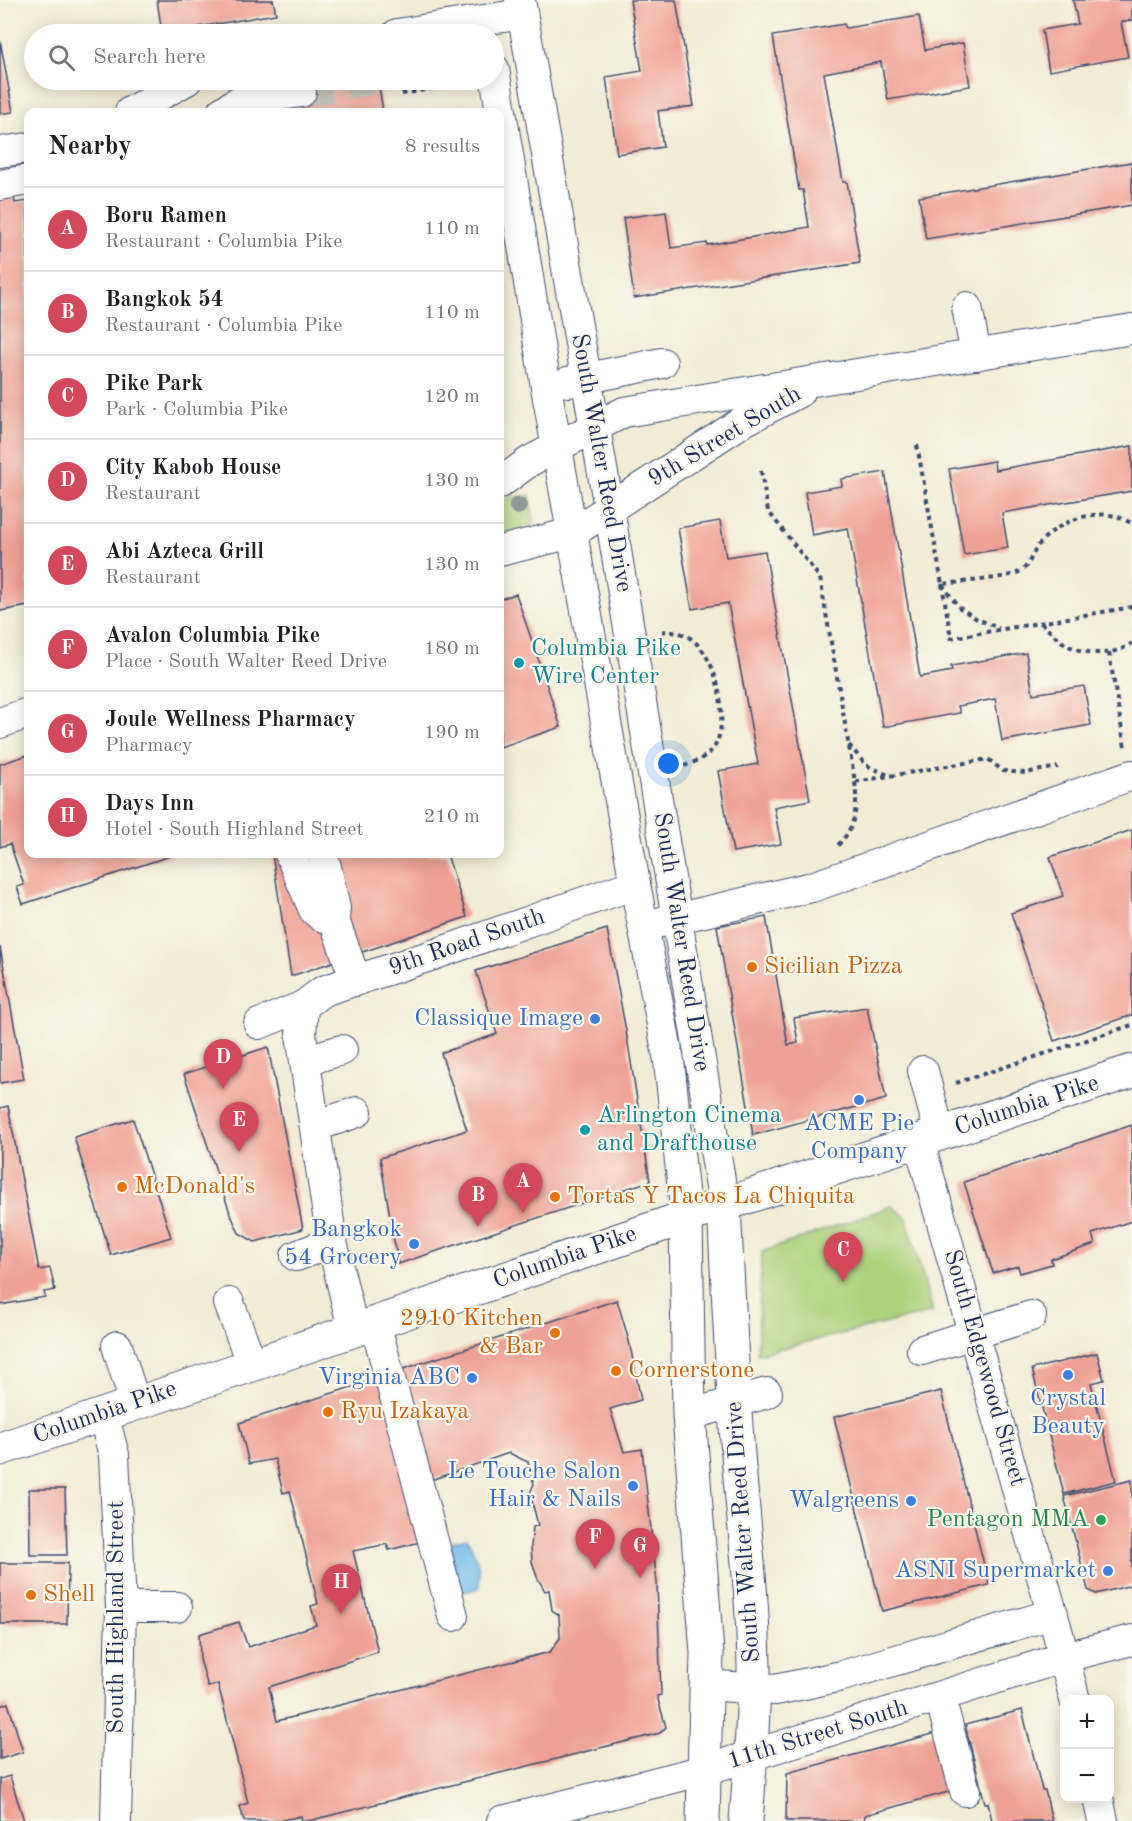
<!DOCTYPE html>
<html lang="en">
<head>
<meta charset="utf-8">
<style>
  :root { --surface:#fff; --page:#f6f6f6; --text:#202124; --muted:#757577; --line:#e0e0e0; --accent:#d1495b }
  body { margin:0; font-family:"Old Standard TT",serif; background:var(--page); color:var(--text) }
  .controls { position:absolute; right:18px; bottom:18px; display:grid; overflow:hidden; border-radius:12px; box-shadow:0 3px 15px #0003 }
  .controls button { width:54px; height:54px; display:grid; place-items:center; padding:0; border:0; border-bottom:2px solid var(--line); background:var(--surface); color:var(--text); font:30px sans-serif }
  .you { position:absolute; left:669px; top:764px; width:21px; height:21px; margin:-15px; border:4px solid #fff; border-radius:50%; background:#1a73e8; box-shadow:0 0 0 9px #1a73e833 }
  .badge { display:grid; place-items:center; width:39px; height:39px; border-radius:50%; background:var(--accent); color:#fff; font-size:20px; font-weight:700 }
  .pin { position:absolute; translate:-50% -50px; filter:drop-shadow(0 2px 3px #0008) }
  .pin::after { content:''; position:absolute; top:32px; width:21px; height:18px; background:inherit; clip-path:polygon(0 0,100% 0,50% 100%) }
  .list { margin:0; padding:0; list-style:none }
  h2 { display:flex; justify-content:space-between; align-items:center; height:78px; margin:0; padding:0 24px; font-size:26px }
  h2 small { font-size:20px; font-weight:400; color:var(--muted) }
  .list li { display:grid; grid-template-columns:39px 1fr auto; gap:18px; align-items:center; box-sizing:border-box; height:84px; padding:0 24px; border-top:2px solid var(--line) }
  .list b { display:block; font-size:22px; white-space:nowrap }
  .list p { margin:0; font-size:20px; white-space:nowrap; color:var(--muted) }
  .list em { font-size:20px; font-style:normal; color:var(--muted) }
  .icon { flex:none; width:33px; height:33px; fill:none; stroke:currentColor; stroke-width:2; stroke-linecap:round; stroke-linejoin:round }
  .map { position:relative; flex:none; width:1132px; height:1821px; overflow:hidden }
  .search { position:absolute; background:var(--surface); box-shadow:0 3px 15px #0003; left:24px; top:24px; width:480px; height:66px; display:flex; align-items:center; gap:15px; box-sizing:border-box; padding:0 21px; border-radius:33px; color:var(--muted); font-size:22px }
  .panel { position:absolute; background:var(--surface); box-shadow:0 3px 15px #0003; left:24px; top:108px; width:480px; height:750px; border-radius:12px }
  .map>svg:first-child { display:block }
  .green { fill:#aad07a; stroke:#62806c; stroke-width:1.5 }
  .water { fill:#75bcec; stroke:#4876a5; stroke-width:1.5 }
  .building { fill:#eea194 }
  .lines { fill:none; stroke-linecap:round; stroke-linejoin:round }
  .minor-tunnel { stroke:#c7c6bd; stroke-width:30; stroke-dasharray:30 15; stroke-linecap:butt }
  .minor-casing { stroke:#3b4b70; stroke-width:32 }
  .major-casing { stroke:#3b4b70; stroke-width:35 }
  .path { stroke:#3b4b70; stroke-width:4; stroke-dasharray:4.5 4.5; stroke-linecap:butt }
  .minor { stroke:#fff; stroke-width:30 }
  .major { stroke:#fff; stroke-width:33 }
  .tree { fill:#909a97 }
  .culture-dot { fill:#0f9aa8; stroke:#fbf7ec; stroke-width:2 }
  .food-dot { fill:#e8710a; stroke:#fbf7ec; stroke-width:2 }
  .shop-dot { fill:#3f7fe0; stroke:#fbf7ec; stroke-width:2 }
  .leisure-dot { fill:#2e9e5b; stroke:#fbf7ec; stroke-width:2 }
  .labels { text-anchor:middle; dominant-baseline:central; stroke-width:4.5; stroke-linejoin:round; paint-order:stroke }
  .street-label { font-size:24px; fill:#1b2f5e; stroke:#fbf7ec }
  .culture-label { font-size:24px; fill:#0d838f; stroke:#fbf7ec; text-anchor:start }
  .food-label { font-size:24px; fill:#c56008; stroke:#fbf7ec; text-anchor:start }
  .shop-label { font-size:24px; fill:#366cbe; stroke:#fbf7ec; text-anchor:end }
  .leisure-label { font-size:24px; fill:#27864d; stroke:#fbf7ec; text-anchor:end }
</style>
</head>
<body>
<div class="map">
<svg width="1132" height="1821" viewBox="0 0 1132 1821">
  <rect width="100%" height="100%" fill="#fbf7ec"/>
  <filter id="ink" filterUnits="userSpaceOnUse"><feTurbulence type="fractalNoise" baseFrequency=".0167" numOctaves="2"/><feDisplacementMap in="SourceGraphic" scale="12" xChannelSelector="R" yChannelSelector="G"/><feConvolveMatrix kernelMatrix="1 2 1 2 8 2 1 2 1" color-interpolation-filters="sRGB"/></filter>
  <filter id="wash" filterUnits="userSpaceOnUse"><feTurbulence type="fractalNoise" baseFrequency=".008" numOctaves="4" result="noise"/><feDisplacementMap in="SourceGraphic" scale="24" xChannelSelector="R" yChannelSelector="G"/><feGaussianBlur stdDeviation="1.35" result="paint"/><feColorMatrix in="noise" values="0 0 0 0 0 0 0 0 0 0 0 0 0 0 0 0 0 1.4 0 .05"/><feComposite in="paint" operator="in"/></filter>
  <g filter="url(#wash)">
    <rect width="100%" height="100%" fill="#f2ecd5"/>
    <g class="green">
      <polygon points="530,495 534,524 500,536 500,503 507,498"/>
      <polygon points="892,1206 906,1217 933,1312 757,1354 762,1252"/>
    </g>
    <path class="water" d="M466,1538c11,16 15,31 13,50l-15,4c-9,-16 -13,-32 -13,-50z"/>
    <g id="blocks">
      <g class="building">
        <polygon points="157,0 273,0 276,14 162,33"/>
        <polygon points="630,0 676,0 694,106 658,111 663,147 617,154 606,77 642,71"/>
        <polygon points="1073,0 1132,0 1132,20 1121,22 1128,57 1049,71 1042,30 1078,24"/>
        <polygon points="919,16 925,50 963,43 970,86 888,100 881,62 824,73 843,182 847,182 860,263 634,298 623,218 666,212 671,248 707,243 707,245 809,227 803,190 799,190 773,36 844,24 846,28"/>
        <polygon points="0,40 13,112 0,114"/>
        <polygon points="299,80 378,80 383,112 304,112"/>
        <polygon points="1132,162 1132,205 926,239 919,197"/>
        <polygon points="13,193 15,203 28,201 28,606 0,611 0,195"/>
        <polygon points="1132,446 1132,491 1002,513 1008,548 964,555 949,469 994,461 995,470"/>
        <polygon points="885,472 920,677 952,671 951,666 1026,653 1033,694 1084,686 1091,725 1002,741 995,699 958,706 960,713 883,727 848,528 812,535 805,492 842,486 841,479"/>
        <polygon points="720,521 726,557 765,551 810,800 774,807 781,844 733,852 718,771 758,764 728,603 692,609 678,528"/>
        <polygon points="516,594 561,727 500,747 500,599"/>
        <polygon points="28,755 28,854 176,854 23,904 17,887 24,885 10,844 0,847 0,764"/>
        <polygon points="1132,830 1132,1015 1054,1041 1011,913 1063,896 1050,857"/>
        <polygon points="272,854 447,854 467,917 291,976"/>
        <polygon points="766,917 788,1045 798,1043 794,1018 867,1007 886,1099 753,1135 717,926"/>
        <polygon points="607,929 626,1031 650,1181 398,1264 380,1158 467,1130 441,1053 497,1034 476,971"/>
        <polygon points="0,947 24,1079 0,1083"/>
        <polygon points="268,1047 303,1229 255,1242 239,1233 230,1213 184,1074"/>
        <polygon points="8,1106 39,1270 50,1268 55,1290 44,1292 45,1297 0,1305 0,1108"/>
        <polygon points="133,1119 171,1237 111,1255 74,1137"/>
        <polygon points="1132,1125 1132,1221 1092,1234 1095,1244 1051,1259 1052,1264 1020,1273 1018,1266 993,1273 964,1182"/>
        <polygon points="617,1300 629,1341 641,1400 610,1409 624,1452 642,1449 657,1583 661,1695 657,1696 666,1727 660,1733 308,1821 302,1821 301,1816 279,1821 244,1821 240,1806 248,1803 218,1684 208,1687 200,1659 199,1634 239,1622 248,1647 316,1625 311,1606 318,1604 290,1491 283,1493 275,1459 249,1464 239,1423 386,1376 428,1540 389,1550 387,1544 353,1551 378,1652 269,1687 277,1721 550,1652 560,1638 559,1615 552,1610 549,1590 545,1591 537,1577 532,1561 531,1546 533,1527 538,1525 530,1493 534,1484 528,1462 509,1453 425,1482 394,1372"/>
        <polygon points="1097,1353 1104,1380 1091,1383 1116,1481 1064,1494 1032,1369"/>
        <polygon points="941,1391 989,1585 882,1611 834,1417"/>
        <polygon points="1132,1480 1132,1585 1096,1594 1088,1590 1064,1496"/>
        <polygon points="29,1489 65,1489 67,1555 30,1555"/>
        <polygon points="0,1563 68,1563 67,1624 0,1624"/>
        <polygon points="8,1703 23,1752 0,1759 0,1706"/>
        <polygon points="1022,1710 1042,1790 1045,1790 1052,1821 992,1821 988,1803 985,1803 965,1725"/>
        <polygon points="936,1733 952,1791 865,1815 864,1821 786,1821 787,1773"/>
        <polygon points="10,1776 24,1821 0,1821 0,1779"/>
      </g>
    </g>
  </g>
  <g filter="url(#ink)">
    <use href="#blocks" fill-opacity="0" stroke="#3b4b70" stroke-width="1.5"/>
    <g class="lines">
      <polyline class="minor-tunnel" points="301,92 372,80"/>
      <defs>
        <g id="minor">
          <polyline points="520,0 609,508 724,1204"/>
          <polyline points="397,34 522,14"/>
          <polyline points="494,69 546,387 635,884 669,1061 686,1217"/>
          <polyline points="130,112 187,80"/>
          <polyline points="222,112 239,101 301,92"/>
          <polyline points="0,152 28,148"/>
          <polyline points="0,185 28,180"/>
          <polyline points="967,307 976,355"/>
          <polyline points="568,382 662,363"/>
          <polyline points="500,483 530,461 624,412 1132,329"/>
          <polyline points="500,551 572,533 742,422 799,392"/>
          <polyline points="0,723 28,713"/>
          <polyline points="290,854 314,910 321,916 334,920"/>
          <polyline points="323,854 335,908 334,920 356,981"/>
          <polyline points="657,923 812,887 1132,775"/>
          <polyline points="303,1006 301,1035 332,1242 353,1329"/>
          <polyline points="259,1024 303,1006 323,991 433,955 635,884"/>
          <polyline points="306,1060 342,1050"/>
          <polyline points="923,1071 940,1135"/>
          <polyline points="316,1126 357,1112"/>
          <polyline points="919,1141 1057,1630 1075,1700"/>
          <polyline points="296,1256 332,1242"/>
          <polyline points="229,1303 252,1365"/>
          <polyline points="375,1322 453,1616"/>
          <polyline points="117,1346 135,1403"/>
          <polyline points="922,1350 1031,1316"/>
          <polyline points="103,1414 114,1455 121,1607 116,1821"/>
          <polyline points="689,1415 767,1393"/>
          <polyline points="121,1607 177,1607"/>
          <polyline points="706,1685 775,1690 842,1676 1053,1614"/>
          <polyline points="940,1697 965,1791"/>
          <polyline points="1098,1798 1103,1821"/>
          <polyline points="502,1821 705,1770 1065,1657 1132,1640"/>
        </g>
        <g id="major">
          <path d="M724,1204c4,88 8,176 15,263 6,67 14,133 15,200 0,51 -4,103 -8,154"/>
          <polyline points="686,1217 689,1415 707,1653 703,1821"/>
          <polyline points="0,1449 252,1365 686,1217 1132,1071"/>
        </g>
      </defs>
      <use href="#minor" class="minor-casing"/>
      <use href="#major" class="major-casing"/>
      <g class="path">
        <polyline points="402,93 414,80"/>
        <polyline points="402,94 459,84"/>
        <path d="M917,445l25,139c18,-2 62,-5 77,-12 11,-5 13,-20 21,-29 17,-20 49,-33 75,-27 6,1 11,5 17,7"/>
        <polyline points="761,471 768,511 820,578 855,782 988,759 1003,771 1025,773 1058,767"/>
        <polyline points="942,584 951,638 1132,607"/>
        <polyline points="942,585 960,608 977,619 999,628"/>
        <path d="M1041,623c8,7 17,17 26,22 19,10 47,12 65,-2"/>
        <path d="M662,631c7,1 17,1 23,4 31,15 44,77 32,107 -6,14 -20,19 -33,24"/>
        <polyline points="1109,653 1125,748"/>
        <polyline points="849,745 866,765 890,776"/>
        <path d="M838,845c18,-18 20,-39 17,-63"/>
        <polyline points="956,1083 1132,1025"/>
      </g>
      <use href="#minor" class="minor"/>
      <use href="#major" class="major"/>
    </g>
    <circle class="tree" cx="518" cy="506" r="9"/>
  </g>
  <g class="culture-dot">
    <circle cx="519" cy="663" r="6"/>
    <circle cx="585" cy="1130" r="6"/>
  </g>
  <g class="food-dot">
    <circle cx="752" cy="967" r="6"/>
    <circle cx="122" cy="1187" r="6"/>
    <circle cx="555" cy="1197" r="6"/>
    <circle cx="555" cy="1333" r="6"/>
    <circle cx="616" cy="1371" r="6"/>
    <circle cx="328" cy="1412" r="6"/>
    <circle cx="31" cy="1595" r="6"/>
  </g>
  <g class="shop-dot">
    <circle cx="595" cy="1019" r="6"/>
    <circle cx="859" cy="1100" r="6"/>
    <circle cx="414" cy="1244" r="6"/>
    <circle cx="1068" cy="1375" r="6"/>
    <circle cx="472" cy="1378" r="6"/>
    <circle cx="633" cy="1486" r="6"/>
    <circle cx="911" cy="1501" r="6"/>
    <circle cx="1108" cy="1571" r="6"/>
  </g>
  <circle class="leisure-dot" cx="1101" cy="1520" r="6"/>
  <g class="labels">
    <g class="street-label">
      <text transform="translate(725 437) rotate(-31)">9th Street South</text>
      <text transform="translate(601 463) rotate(80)">South Walter Reed Drive</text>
      <text transform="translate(681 942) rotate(81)">South Walter Reed Drive</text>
      <text transform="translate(467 943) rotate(-19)">9th Road South</text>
      <text transform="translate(1027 1106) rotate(-18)">Columbia Pike</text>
      <text transform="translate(565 1258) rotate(-19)">Columbia Pike</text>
      <text transform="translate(984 1368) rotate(74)">South Edgewood Street</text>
      <text transform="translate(105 1413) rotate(-19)">Columbia Pike</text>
      <text transform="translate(744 1532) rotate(-94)">South Walter Reed Drive</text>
      <text transform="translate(117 1617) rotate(-90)">South Highland Street</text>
      <text transform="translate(818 1735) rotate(-17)">11th Street South</text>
    </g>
    <g class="culture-label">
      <text x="531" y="649">Columbia Pike<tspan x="531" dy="28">Wire Center</tspan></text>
      <text x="597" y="1116">Arlington Cinema<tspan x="597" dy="28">and Drafthouse</tspan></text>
    </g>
    <g class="food-label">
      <text x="764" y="967">Sicilian Pizza</text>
      <text x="134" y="1187">McDonald's</text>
      <text x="567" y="1197">Tortas Y Tacos La Chiquita</text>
      <text x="543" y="1319" text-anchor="end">2910 Kitchen<tspan x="543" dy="28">&amp; Bar</tspan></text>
      <text x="628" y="1371">Cornerstone</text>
      <text x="340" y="1412">Ryu Izakaya</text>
      <text x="43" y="1595">Shell</text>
    </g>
    <g class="shop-label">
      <text x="583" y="1019">Classique Image</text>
      <text x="859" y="1124" text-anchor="middle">ACME Pie<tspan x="859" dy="28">Company</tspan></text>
      <text x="402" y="1230">Bangkok<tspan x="402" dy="28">54 Grocery</tspan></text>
      <text x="460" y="1378">Virginia ABC</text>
      <text x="1068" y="1399" text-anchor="middle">Crystal<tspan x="1068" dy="28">Beauty</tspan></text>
      <text x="621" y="1472">Le Touche Salon<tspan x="621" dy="28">Hair &amp; Nails</tspan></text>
      <text x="899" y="1501">Walgreens</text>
      <text x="1096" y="1571">ASNI Supermarket</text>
    </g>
    <g class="leisure-label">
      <text x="1089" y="1520">Pentagon MMA</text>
    </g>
  </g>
</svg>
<div class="controls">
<button>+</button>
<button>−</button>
</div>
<div class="you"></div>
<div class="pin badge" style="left:523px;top:1213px">A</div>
<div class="pin badge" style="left:478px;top:1227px">B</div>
<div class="pin badge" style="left:843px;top:1282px">C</div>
<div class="pin badge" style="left:223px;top:1089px">D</div>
<div class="pin badge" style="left:239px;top:1152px">E</div>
<div class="pin badge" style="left:595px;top:1569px">F</div>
<div class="pin badge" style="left:640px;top:1578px">G</div>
<div class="pin badge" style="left:341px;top:1614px">H</div>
<div class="search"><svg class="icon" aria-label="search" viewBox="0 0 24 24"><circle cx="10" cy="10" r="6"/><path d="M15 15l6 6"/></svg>Search here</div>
<section class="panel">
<h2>Nearby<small>8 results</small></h2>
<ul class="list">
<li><span class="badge">A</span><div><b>Boru Ramen</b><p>Restaurant · Columbia Pike</p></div><em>110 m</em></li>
<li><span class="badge">B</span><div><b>Bangkok 54</b><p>Restaurant · Columbia Pike</p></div><em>110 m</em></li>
<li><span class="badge">C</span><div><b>Pike Park</b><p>Park · Columbia Pike</p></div><em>120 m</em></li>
<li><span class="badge">D</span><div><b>City Kabob House</b><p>Restaurant</p></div><em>130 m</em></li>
<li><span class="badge">E</span><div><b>Abi Azteca Grill</b><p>Restaurant</p></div><em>130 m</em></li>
<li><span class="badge">F</span><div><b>Avalon Columbia Pike</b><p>Place · South Walter Reed Drive</p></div><em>180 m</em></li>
<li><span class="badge">G</span><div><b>Joule Wellness Pharmacy</b><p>Pharmacy</p></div><em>190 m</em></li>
<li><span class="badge">H</span><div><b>Days Inn</b><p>Hotel · South Highland Street</p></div><em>210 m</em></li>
</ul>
</section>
</div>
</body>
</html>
